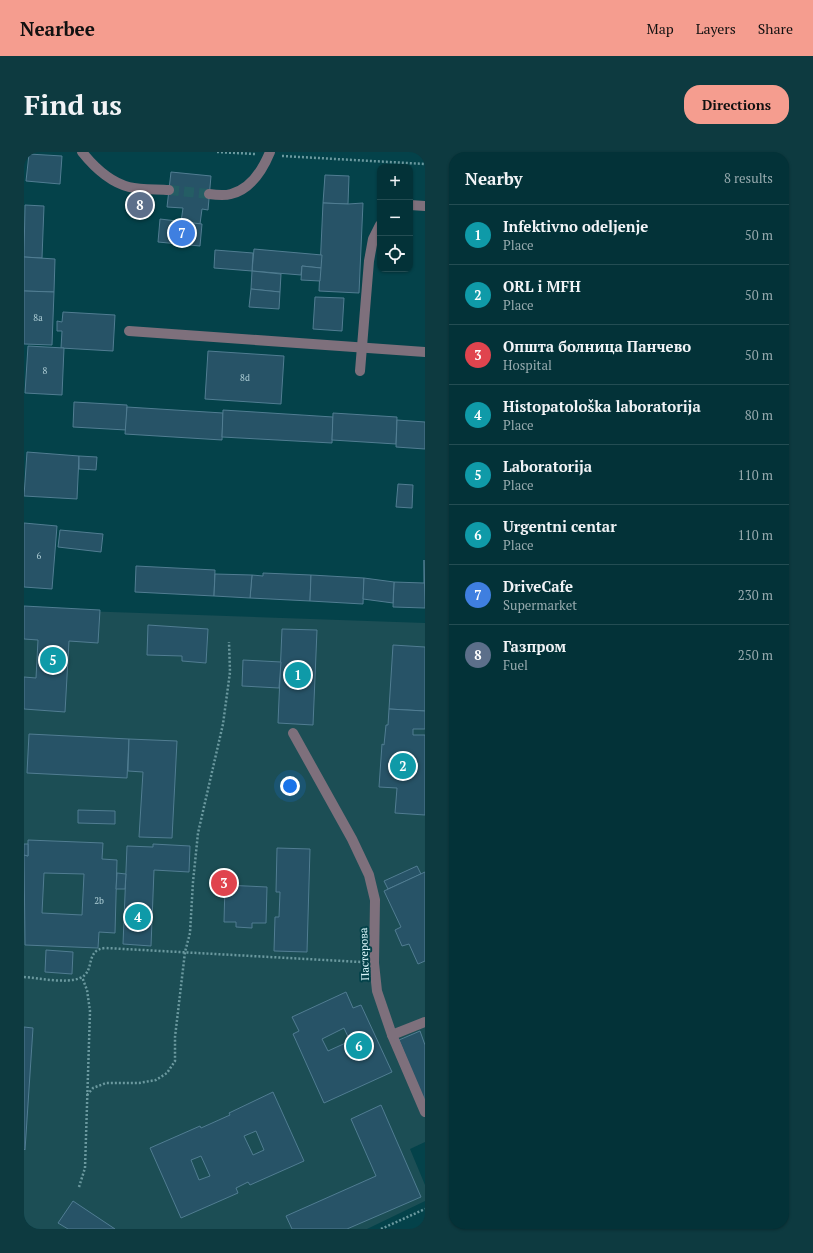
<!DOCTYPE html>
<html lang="en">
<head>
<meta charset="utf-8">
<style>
  :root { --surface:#033238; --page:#0d3a40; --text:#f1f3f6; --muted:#97aaae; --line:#244d53; --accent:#f59d8f }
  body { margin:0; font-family:"PT Serif",serif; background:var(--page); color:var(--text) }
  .controls { position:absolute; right:12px; top:12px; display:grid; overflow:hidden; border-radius:8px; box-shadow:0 1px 3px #0004 }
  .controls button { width:36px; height:36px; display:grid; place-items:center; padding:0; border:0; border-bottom:1px solid var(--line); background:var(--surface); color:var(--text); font:20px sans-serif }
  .you { position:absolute; left:266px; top:634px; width:14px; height:14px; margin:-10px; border:3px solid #fff; border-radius:50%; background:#1a73e8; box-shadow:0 0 0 6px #1a73e833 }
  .badge { display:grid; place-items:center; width:26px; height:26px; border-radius:50%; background:var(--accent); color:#fff; font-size:13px; font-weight:700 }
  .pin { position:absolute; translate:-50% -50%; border:2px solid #fff; box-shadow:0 1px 4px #0006 }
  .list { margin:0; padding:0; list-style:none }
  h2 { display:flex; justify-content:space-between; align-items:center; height:52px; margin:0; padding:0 16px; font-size:17px }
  h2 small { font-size:13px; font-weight:400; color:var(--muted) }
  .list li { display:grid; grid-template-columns:26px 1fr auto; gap:12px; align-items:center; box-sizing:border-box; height:60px; padding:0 16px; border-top:1px solid var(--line) }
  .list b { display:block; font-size:15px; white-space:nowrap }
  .list p { margin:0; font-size:13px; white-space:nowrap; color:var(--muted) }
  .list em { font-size:13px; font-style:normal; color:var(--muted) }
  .icon { flex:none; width:22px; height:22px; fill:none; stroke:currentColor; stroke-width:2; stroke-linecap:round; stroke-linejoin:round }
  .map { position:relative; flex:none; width:401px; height:1077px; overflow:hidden; border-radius:16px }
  header { display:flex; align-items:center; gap:24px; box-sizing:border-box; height:56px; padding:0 20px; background:var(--accent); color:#111 }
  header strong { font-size:19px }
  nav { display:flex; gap:22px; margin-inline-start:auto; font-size:14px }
  .intro { display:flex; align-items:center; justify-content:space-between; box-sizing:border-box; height:96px; padding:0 24px }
  h1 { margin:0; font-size:28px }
  .button { padding:10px 18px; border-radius:16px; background:var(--accent); color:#111; font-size:14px; font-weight:700 }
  main { display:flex; gap:24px; padding:0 24px }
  aside { flex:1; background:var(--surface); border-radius:16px; box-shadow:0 1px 3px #0004 }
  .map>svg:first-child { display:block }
  .built { fill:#1c4e55 }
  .building { fill:#275367; stroke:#517d92; fill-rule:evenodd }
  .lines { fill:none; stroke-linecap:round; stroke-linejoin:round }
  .minor-tunnel { stroke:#245d64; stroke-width:10; stroke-dasharray:10 5; stroke-linecap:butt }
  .path { stroke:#6b999f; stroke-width:2.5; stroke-dasharray:2 2; stroke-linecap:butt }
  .minor { stroke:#7e707c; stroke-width:10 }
  .labels { text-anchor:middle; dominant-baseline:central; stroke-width:4; stroke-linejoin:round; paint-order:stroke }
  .number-label { font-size:9px; fill:#adcdd5 }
  .street-label { font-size:11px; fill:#daf6fa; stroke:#04424a }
</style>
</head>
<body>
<header>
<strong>Nearbee</strong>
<nav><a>Map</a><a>Layers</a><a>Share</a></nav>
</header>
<div class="intro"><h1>Find us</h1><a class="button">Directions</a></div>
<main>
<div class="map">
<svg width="401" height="1077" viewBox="0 0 401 1077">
  <rect width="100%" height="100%" fill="#04424a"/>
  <polygon class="built" points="0,457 401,471 401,990 386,997 401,1033 401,1049 343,1077 0,1077"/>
  <g class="building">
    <polygon points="5,2 38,4 36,32 2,29"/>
    <polygon points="147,20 187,24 184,58 178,57 176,72 157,70 159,56 143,55"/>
    <polygon points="301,23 325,24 324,52 299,51"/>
    <polygon points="299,51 324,52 339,51 335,141 295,139"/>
    <polygon points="1,53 20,54 18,106 0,105"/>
    <polygon points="136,67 178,72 176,94 134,90"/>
    <polygon points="230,97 298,103 297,116 278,114 277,123 228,119"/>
    <polygon points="191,98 229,101 228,119 190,116"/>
    <polygon points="0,105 31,107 30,140 0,139"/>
    <polygon points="278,114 297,116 296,129 277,128"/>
    <polygon points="228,119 257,122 256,140 227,137"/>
    <polygon points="227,137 256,140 255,157 225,155"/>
    <polygon points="0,139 30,140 28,193 0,192"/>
    <polygon points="291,145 320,146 318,179 289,177"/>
    <polygon points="39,160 91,163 89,199 37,196 38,179 33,179 33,169 38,170"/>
    <polygon points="4,194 40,196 38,243 1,241"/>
    <polygon points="184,199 260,204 257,252 181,247"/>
    <polygon points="50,250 103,253 102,278 49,275"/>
    <polygon points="103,255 199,261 198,288 101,282"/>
    <polygon points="199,258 309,265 308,291 198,285"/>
    <polygon points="309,261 373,265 372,292 308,288"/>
    <polygon points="373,268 401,270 401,297 372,295"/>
    <polygon points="3,300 55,304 53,347 0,344"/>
    <polygon points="55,304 73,305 72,318 55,317"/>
    <polygon points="374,332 389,333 388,356 372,355"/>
    <polygon points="0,371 33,374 28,437 0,435"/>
    <polygon points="36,378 79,382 77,400 34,395"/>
    <polygon points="400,408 401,456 369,455 370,430 400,431"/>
    <polygon points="112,414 191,418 190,444 111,440"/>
    <polygon points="239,421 287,423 286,449 226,446 228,423 239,424"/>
    <polygon points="191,422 228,423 226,446 190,444"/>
    <polygon points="287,423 340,426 339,452 286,449"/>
    <polygon points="340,426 370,430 369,451 339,447"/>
    <polygon points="0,454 76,458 74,491 45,489 41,560 0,557 0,525 12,526 14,488 0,487"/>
    <polygon points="124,473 184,477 182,511 158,509 158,504 123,503"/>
    <polygon points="258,477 293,478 289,573 254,571"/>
    <polygon points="369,493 401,495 401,559 365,557"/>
    <polygon points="219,508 257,510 255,536 218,534"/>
    <polygon points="365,557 401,559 401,577 389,577 389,583 401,583 401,663 371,661 373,636 355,635 358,592 360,593 362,573 364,573"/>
    <polygon points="5,582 105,587 103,626 3,621"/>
    <polygon points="105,587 153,589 148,686 115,685 119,620 104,619"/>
    <polygon points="54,658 91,659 91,672 54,671"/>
    <path d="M4,688l75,3 -1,16 15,1 -2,73 -16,-1 -1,16 -73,-3 -1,-90 4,1zM20,721l40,1 -2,41 -40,-2z"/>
    <polygon points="0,692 4,692 4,704 0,703"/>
    <polygon points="129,692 166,694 165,720 130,718 127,794 99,792 103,694 129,695"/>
    <polygon points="253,696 286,697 283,800 250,799 251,765 255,765 256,740 252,740"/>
    <polygon points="393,714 397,722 364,737 360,729"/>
    <polygon points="401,720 401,809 394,812 385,792 378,794 371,778 377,775 360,739"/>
    <polygon points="93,721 102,722 101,737 92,737"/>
    <polygon points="201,733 243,735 242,771 228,771 228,776 212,775 212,770 200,770"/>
    <polygon points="22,798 49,800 48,822 21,820"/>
    <path d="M322,840l7,16 8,-3 31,67 -68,31 -31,-69 6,-3 -7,-14zM320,876l6,13 -22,10 -6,-12z"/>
    <polygon points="0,875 9,876 1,998 0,997"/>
    <polygon points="396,879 401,893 401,954 375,888"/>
    <path d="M249,940l31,69 -54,24 -2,-3 -12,6 2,5 -57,25 -31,-70 50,-22 1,2 29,-13 -1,-2zM232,979l8,19 -11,5 -9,-19zM177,1004l9,20 -11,4 -8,-20z"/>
    <polygon points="357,953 397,1045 323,1077 268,1077 262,1064 352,1024 327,967"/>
    <polygon points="49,1049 91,1077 44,1077 34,1071"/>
  </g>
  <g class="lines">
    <polyline class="minor-tunnel" points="145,38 185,42"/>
    <g class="path">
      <polyline points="193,0 231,2"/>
      <polyline points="258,4 401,12"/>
      <path d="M0,825c15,1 42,7 56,1 16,-6 4,-29 26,-30l255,14"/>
      <polyline points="63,943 69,936 82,931 115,931 132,928 143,921 151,909 151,885 161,800 166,781 169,730 174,681 199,572 206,520 205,490"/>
      <polyline points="55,1035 61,1016 66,859 63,838 58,825"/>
      <polyline points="357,1077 401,1057"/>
    </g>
    <g class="minor">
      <path d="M58,0c12,15 27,30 47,35 12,3 27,2 40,3"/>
      <path d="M185,42c7,1 15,2 22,0 20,-5 32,-25 39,-42"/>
      <polyline points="386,53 401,54"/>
      <polyline points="105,179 401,200"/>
      <polyline points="336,219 345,109 349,87 356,73"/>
      <polyline points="269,581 328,687 345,723 351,748 350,811 353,839 368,883 401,960"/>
      <polyline points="368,883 401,870"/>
    </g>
  </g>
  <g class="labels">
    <g class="number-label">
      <text x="14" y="166">8a</text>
      <text x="21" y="219">8</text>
      <text x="221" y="226">8d</text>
      <text x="15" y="404">6</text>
      <text x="75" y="749">2b</text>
    </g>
    <g class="street-label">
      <text transform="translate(340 802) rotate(-92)">Пастерова</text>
    </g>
  </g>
</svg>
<div class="controls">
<button>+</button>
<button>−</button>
<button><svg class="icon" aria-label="locate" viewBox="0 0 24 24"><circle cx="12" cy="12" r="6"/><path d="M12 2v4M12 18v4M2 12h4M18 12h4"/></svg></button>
</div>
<div class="you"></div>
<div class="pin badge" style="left:274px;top:523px;background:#0f9aa8">1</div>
<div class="pin badge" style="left:379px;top:614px;background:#0f9aa8">2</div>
<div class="pin badge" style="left:200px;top:731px;background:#e0444e">3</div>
<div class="pin badge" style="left:114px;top:765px;background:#0f9aa8">4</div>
<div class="pin badge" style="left:29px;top:508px;background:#0f9aa8">5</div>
<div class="pin badge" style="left:335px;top:894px;background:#0f9aa8">6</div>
<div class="pin badge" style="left:158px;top:81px;background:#3f7fe0">7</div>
<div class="pin badge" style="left:116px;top:53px;background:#5c6f8a">8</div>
</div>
<aside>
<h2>Nearby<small>8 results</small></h2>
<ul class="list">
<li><span class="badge" style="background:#0f9aa8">1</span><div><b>Infektivno odeljenje</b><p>Place</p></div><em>50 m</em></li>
<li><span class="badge" style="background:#0f9aa8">2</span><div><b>ORL i MFH</b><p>Place</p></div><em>50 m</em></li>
<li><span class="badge" style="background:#e0444e">3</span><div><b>Општа болница Панчево</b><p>Hospital</p></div><em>50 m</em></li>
<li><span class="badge" style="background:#0f9aa8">4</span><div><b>Histopatološka laboratorija</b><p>Place</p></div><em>80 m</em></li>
<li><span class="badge" style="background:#0f9aa8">5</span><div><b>Laboratorija</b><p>Place</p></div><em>110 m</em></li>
<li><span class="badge" style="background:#0f9aa8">6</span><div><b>Urgentni centar</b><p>Place</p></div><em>110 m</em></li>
<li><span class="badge" style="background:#3f7fe0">7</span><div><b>DriveCafe</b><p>Supermarket</p></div><em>230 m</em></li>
<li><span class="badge" style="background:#5c6f8a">8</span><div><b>Газпром</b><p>Fuel</p></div><em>250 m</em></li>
</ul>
</aside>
</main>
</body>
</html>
